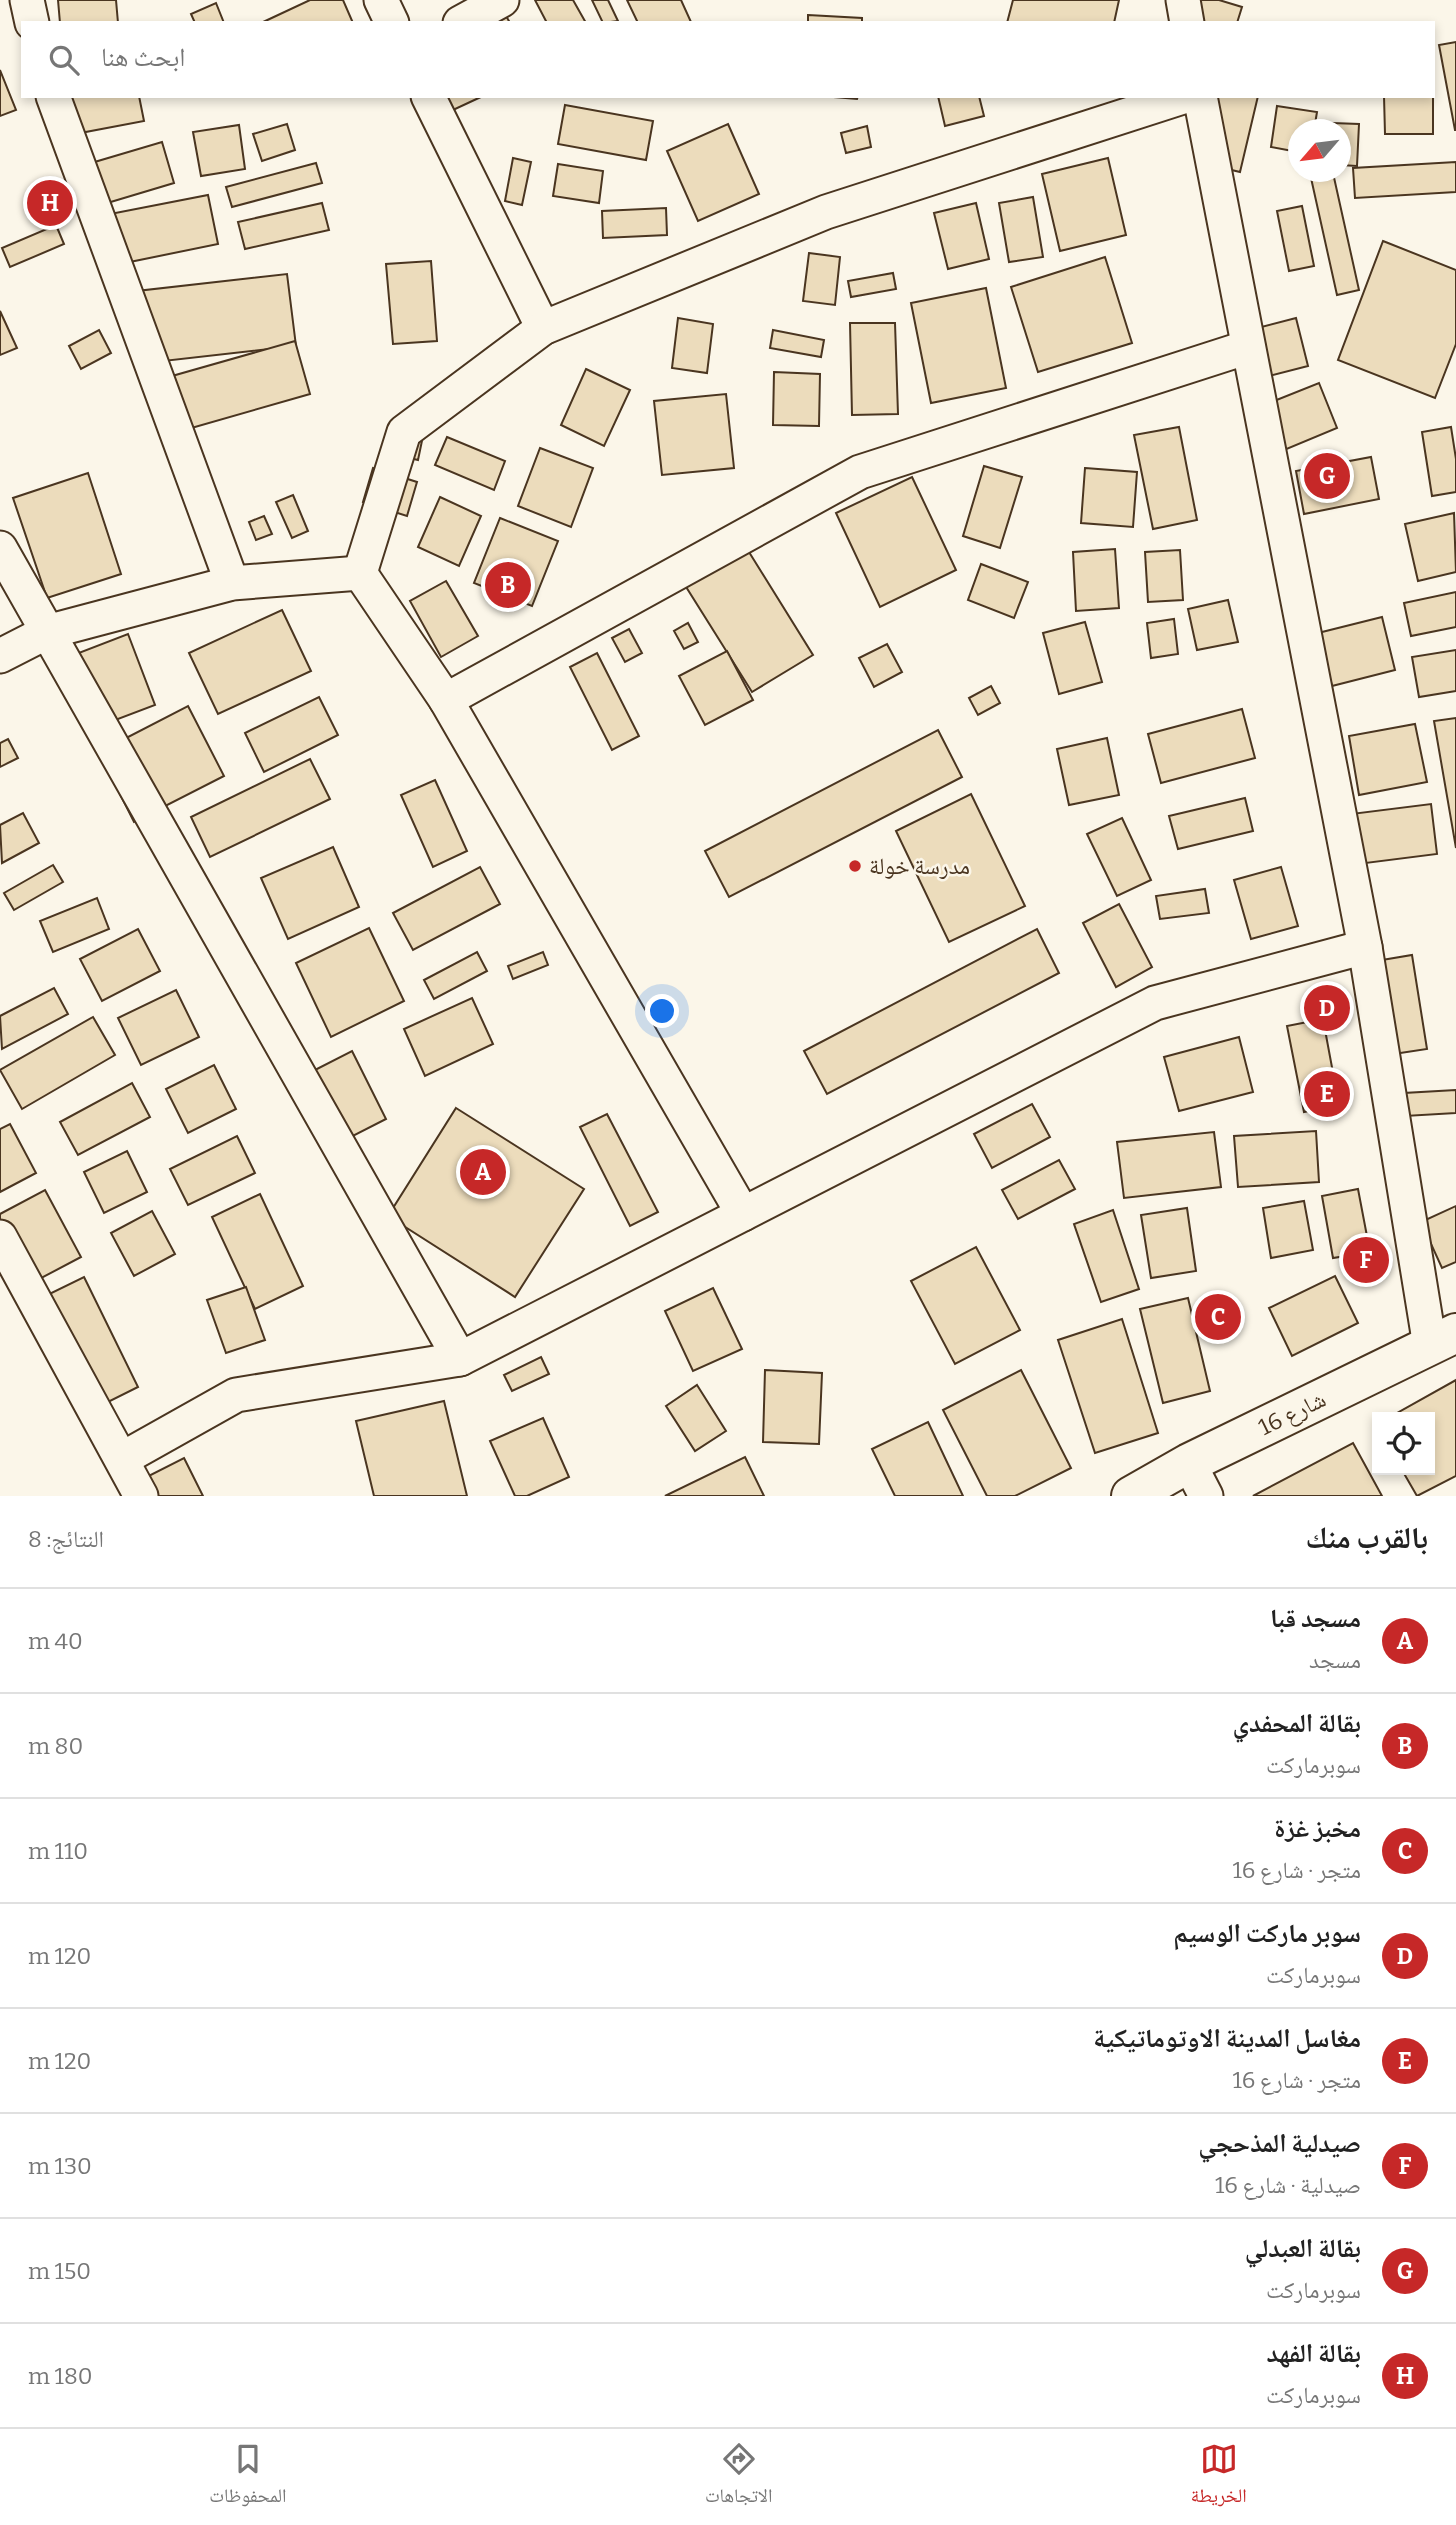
<!DOCTYPE html>
<html lang="ar">
<head>
<meta charset="utf-8">
<style>
  :root { --surface:#fff; --page:#f2f2f2; --text:#222; --muted:#767676; --line:#e0e0e0; --accent:#c62828 }
  body { margin:0; font-family:Bitter,"Noto Naskh Arabic",serif; background:var(--page); color:var(--text); direction:rtl }
  .controls { position:absolute; right:21px; bottom:21px; display:grid; overflow:hidden; border-radius:0px; box-shadow:0 4px 10px #0003 }
  .controls button { width:63px; height:63px; display:grid; place-items:center; padding:0; border:0; border-bottom:2px solid var(--line); background:var(--surface); color:var(--text); font:35px sans-serif }
  .compass { position:absolute; left:1288px; top:119px; width:63px; height:63px; border-radius:50%; background:var(--surface); box-shadow:0 4px 10px #0003; rotate:242deg }
  .you { position:absolute; left:663px; top:1012px; width:24px; height:24px; margin:-18px; border:5px solid #fff; border-radius:50%; background:#1a73e8; box-shadow:0 0 0 10px #1a73e833 }
  .badge { display:grid; place-items:center; width:46px; height:46px; border-radius:50%; background:var(--accent); color:#fff; font-size:23px; font-weight:700 }
  .pin { position:absolute; translate:-50% -50%; border:4px solid #fff; box-shadow:0 2px 7px #0006 }
  .list { margin:0; padding:0; list-style:none }
  h2 { display:flex; justify-content:space-between; align-items:center; height:91px; margin:0; padding:0 28px; font-size:30px }
  h2 small { font-size:23px; font-weight:400; color:var(--muted) }
  .list li { display:grid; grid-template-columns:46px 1fr auto; gap:21px; align-items:center; box-sizing:border-box; height:105px; padding:0 28px; border-top:2px solid var(--line) }
  .list b { display:block; font-size:26px; white-space:nowrap }
  .list p { margin:0; font-size:23px; white-space:nowrap; color:var(--muted) }
  .list em { font-size:23px; font-style:normal; color:var(--muted) }
  .icon { flex:none; width:38px; height:38px; fill:none; stroke:currentColor; stroke-width:2; stroke-linecap:round; stroke-linejoin:round }
  .map { position:relative; flex:none; width:1456px; height:1496px; overflow:hidden; direction:ltr }
  .search { position:absolute; background:var(--surface); box-shadow:0 4px 10px #0003; left:21px; right:21px; top:21px; height:77px; display:flex; align-items:center; gap:18px; box-sizing:border-box; padding:0 24px; border-radius:0px; color:var(--muted); font-size:26px }
  .sheet { height:931px; background:var(--surface) }
  nav { display:flex; justify-content:space-around; align-items:center; box-sizing:border-box; height:98px; border-top:2px solid var(--line); background:var(--surface); font-size:19px; color:var(--muted) }
  nav a { display:grid; justify-items:center; gap:4px }
  nav .on { color:var(--accent) }
  .map>svg:first-child { display:block }
  .building { fill:#ecdcbc; stroke:#4a3520; stroke-width:2 }
  .lines { fill:none; stroke-linecap:round; stroke-linejoin:round }
  .street-casing { stroke:#4a3520; stroke-width:37 }
  .secondary-casing { stroke:#4a3520; stroke-width:42 }
  .street { stroke:#fbf6e9; stroke-width:33 }
  .secondary { stroke:#fbf6e9; stroke-width:38 }
  .poi-dot { fill:#c62828; stroke:#fbf6e9; stroke-width:2.5 }
  .labels { text-anchor:middle; dominant-baseline:central; stroke-width:5; stroke-linejoin:round; paint-order:stroke }
  .poi-label { font-size:23px; fill:#4a3520; stroke:#fbf6e9; text-anchor:start }
  .street-label { font-size:23px; fill:#4a3520; stroke:#fbf6e9 }
</style>
</head>
<body>
<div class="map">
<svg width="1456" height="1496" viewBox="0 0 1456 1496">
  <rect width="100%" height="100%" fill="#fbf6e9"/>
  <g class="building">
    <polygon points="58,0 116,0 118,23 60,23"/>
    <polygon points="310,0 343,0 353,23 261,23"/>
    <polygon points="535,0 573,0 586,23 547,23"/>
    <polygon points="592,0 608,0 618,21 603,23"/>
    <polygon points="627,0 681,0 691,22 638,23"/>
    <polygon points="1013,0 1119,0 1114,23 1007,23"/>
    <polygon points="1194,0 1219,0 1242,7 1237,23 1187,23"/>
    <polygon points="216,3 224,23 195,23 191,14"/>
    <polygon points="505,14 510,23 486,23"/>
    <polygon points="808,15 862,18 862,23 808,23"/>
    <polygon points="1456,42 1456,130 1455,130 1439,45"/>
    <polygon points="0,70 16,110 0,116"/>
    <polygon points="68,96 139,96 144,121 75,134"/>
    <polygon points="410,96 483,96 423,124"/>
    <polygon points="821,96 858,96 857,99"/>
    <polygon points="938,96 979,96 984,116 945,126"/>
    <polygon points="1214,96 1258,96 1240,172 1198,162"/>
    <polygon points="1384,96 1433,96 1433,134 1385,134"/>
    <polygon points="565,105 653,121 646,160 558,144"/>
    <polygon points="1277,106 1317,112 1314,130 1298,130 1298,152 1271,147"/>
    <polygon points="1332,123 1359,124 1357,166 1340,165 1340,130 1332,130"/>
    <polygon points="287,124 295,150 262,161 253,134"/>
    <polygon points="728,124 759,194 698,221 667,151"/>
    <polygon points="239,125 245,169 201,176 193,132"/>
    <polygon points="867,126 871,147 846,153 841,133"/>
    <polygon points="162,142 174,183 84,210 71,169"/>
    <polygon points="513,158 531,162 522,205 505,201"/>
    <polygon points="1108,158 1126,235 1060,251 1042,174"/>
    <polygon points="1456,162 1456,192 1355,198 1353,168"/>
    <polygon points="316,163 322,183 232,207 226,187"/>
    <polygon points="558,164 603,171 599,203 553,196"/>
    <polygon points="1333,173 1359,290 1337,295 1311,178"/>
    <polygon points="208,195 218,244 115,265 105,215"/>
    <polygon points="1033,197 1043,257 1009,262 999,203"/>
    <polygon points="322,203 329,230 245,249 238,222"/>
    <polygon points="976,203 989,259 948,269 934,213"/>
    <polygon points="1302,206 1314,266 1289,271 1277,211"/>
    <polygon points="666,208 667,235 603,238 602,211"/>
    <polygon points="56,225 64,244 10,267 2,248"/>
    <polygon points="1383,241 1456,270 1456,344 1435,398 1338,360"/>
    <polygon points="809,253 840,257 835,305 803,301"/>
    <polygon points="1105,257 1132,343 1038,372 1011,287"/>
    <polygon points="431,261 437,341 393,344 386,264"/>
    <polygon points="893,273 896,289 851,297 848,281"/>
    <polygon points="287,274 296,346 146,363 137,291"/>
    <polygon points="986,288 1006,388 931,403 911,303"/>
    <polygon points="0,311 17,348 0,355"/>
    <polygon points="678,318 713,324 707,373 672,368"/>
    <polygon points="1296,318 1308,366 1250,381 1238,333"/>
    <polygon points="850,323 895,323 898,414 852,415"/>
    <polygon points="99,330 111,353 81,369 69,346"/>
    <polygon points="773,330 824,340 821,357 770,348"/>
    <polygon points="295,341 310,394 174,433 158,380"/>
    <polygon points="586,369 630,390 604,446 561,425"/>
    <polygon points="774,372 820,374 819,426 773,425"/>
    <polygon points="1319,383 1337,428 1277,453 1259,407"/>
    <polygon points="726,394 734,468 662,475 654,401"/>
    <polygon points="1179,427 1197,520 1153,529 1134,435"/>
    <polygon points="1451,427 1456,459 1456,492 1432,496 1422,432"/>
    <polygon points="424,431 418,460 401,456"/>
    <polygon points="447,437 505,461 494,490 435,465"/>
    <polygon points="540,448 593,468 571,527 518,506"/>
    <polygon points="1371,457 1379,499 1304,514 1296,471"/>
    <polygon points="984,466 1022,477 1000,548 963,536"/>
    <polygon points="373,468 417,482 407,516 363,502"/>
    <polygon points="1085,468 1137,472 1133,527 1081,523"/>
    <polygon points="88,473 121,574 47,598 13,498"/>
    <polygon points="912,477 956,570 880,607 836,513"/>
    <polygon points="293,495 308,531 292,538 276,502"/>
    <polygon points="440,497 481,516 459,566 418,547"/>
    <polygon points="1454,513 1456,572 1418,581 1405,524"/>
    <polygon points="264,516 272,534 256,540 249,522"/>
    <polygon points="500,518 558,541 532,606 474,583"/>
    <polygon points="744,544 813,655 752,692 683,582"/>
    <polygon points="1115,549 1119,608 1076,611 1073,552"/>
    <polygon points="1180,550 1183,600 1148,602 1145,552"/>
    <polygon points="981,564 1028,582 1014,618 968,600"/>
    <polygon points="446,581 478,636 441,657 410,601"/>
    <polygon points="1456,592 1456,627 1411,636 1404,603"/>
    <polygon points="1228,600 1238,642 1197,650 1188,609"/>
    <polygon points="282,610 311,671 218,714 189,653"/>
    <polygon points="1382,617 1395,670 1332,686 1318,633"/>
    <polygon points="1174,619 1178,654 1151,658 1147,623"/>
    <polygon points="1085,622 1102,682 1059,694 1043,633"/>
    <polygon points="688,623 698,642 684,649 674,631"/>
    <polygon points="629,629 642,653 625,662 612,638"/>
    <polygon points="128,634 155,705 89,730 63,659"/>
    <polygon points="887,644 902,672 874,687 859,658"/>
    <polygon points="1456,650 1456,691 1419,697 1412,657"/>
    <polygon points="727,651 753,700 705,725 679,676"/>
    <polygon points="597,653 639,736 612,750 570,667"/>
    <polygon points="991,686 1000,703 978,715 969,698"/>
    <polygon points="319,697 338,735 264,772 245,733"/>
    <polygon points="188,706 224,776 134,822 99,752"/>
    <polygon points="1242,709 1255,758 1161,783 1148,734"/>
    <polygon points="1456,718 1456,848 1434,721"/>
    <polygon points="1415,724 1427,782 1359,795 1349,736"/>
    <polygon points="938,730 962,777 729,897 705,851"/>
    <polygon points="1107,738 1119,795 1069,805 1057,749"/>
    <polygon points="8,739 18,758 0,767 0,743"/>
    <polygon points="310,759 330,799 210,857 191,817"/>
    <polygon points="435,780 467,851 433,867 401,795"/>
    <polygon points="971,794 1025,906 949,942 896,831"/>
    <polygon points="1245,798 1253,831 1178,849 1169,816"/>
    <polygon points="1431,804 1437,854 1358,864 1351,814"/>
    <polygon points="23,813 39,843 2,863 0,825"/>
    <polygon points="1122,818 1151,880 1117,896 1087,834"/>
    <polygon points="333,847 359,907 288,939 261,878"/>
    <polygon points="53,865 63,882 14,910 4,893"/>
    <polygon points="480,867 500,904 413,950 393,913"/>
    <polygon points="1281,867 1298,926 1251,939 1234,880"/>
    <polygon points="1205,889 1209,913 1160,919 1156,896"/>
    <polygon points="97,898 109,929 53,952 40,921"/>
    <polygon points="1119,904 1152,967 1116,987 1083,923"/>
    <polygon points="369,928 404,1001 331,1037 296,963"/>
    <polygon points="138,929 160,971 102,1001 80,959"/>
    <polygon points="1037,929 1059,973 827,1094 804,1051"/>
    <polygon points="477,952 487,971 434,999 424,980"/>
    <polygon points="543,952 548,965 513,979 508,966"/>
    <polygon points="1412,955 1427,1049 1367,1058 1352,965"/>
    <polygon points="54,988 68,1014 2,1049 0,1016"/>
    <polygon points="176,990 199,1037 141,1065 118,1018"/>
    <polygon points="472,998 493,1044 425,1076 404,1029"/>
    <polygon points="93,1017 115,1055 22,1109 0,1070"/>
    <polygon points="1323,1019 1339,1105 1304,1112 1287,1026"/>
    <polygon points="1239,1037 1253,1092 1179,1111 1164,1057"/>
    <polygon points="352,1051 386,1119 345,1140 311,1072"/>
    <polygon points="214,1065 236,1109 188,1133 166,1089"/>
    <polygon points="132,1083 150,1117 78,1155 60,1122"/>
    <polygon points="1456,1090 1456,1113 1405,1116 1404,1093"/>
    <polygon points="1032,1104 1050,1137 992,1168 974,1134"/>
    <polygon points="456,1108 584,1189 515,1297 388,1216"/>
    <polygon points="607,1114 658,1212 630,1226 580,1127"/>
    <polygon points="10,1124 36,1173 0,1192 0,1129"/>
    <polygon points="1316,1131 1319,1182 1238,1187 1234,1136"/>
    <polygon points="1214,1132 1221,1187 1124,1198 1117,1142"/>
    <polygon points="237,1136 255,1173 188,1205 170,1169"/>
    <polygon points="127,1151 147,1192 104,1213 84,1172"/>
    <polygon points="1059,1160 1075,1189 1018,1219 1002,1190"/>
    <polygon points="1358,1189 1370,1252 1333,1258 1322,1196"/>
    <polygon points="45,1190 81,1257 28,1285 0,1233 0,1214"/>
    <polygon points="260,1194 303,1286 255,1309 212,1217"/>
    <polygon points="1304,1201 1313,1250 1271,1258 1263,1208"/>
    <polygon points="1456,1206 1456,1262 1442,1268 1421,1222"/>
    <polygon points="1187,1208 1196,1271 1151,1278 1141,1215"/>
    <polygon points="1113,1210 1139,1289 1101,1302 1074,1224"/>
    <polygon points="152,1211 175,1254 134,1276 111,1233"/>
    <polygon points="976,1247 1020,1330 955,1364 911,1281"/>
    <polygon points="1335,1276 1358,1323 1292,1356 1269,1308"/>
    <polygon points="84,1277 138,1387 88,1412 33,1302"/>
    <polygon points="246,1287 265,1340 226,1353 207,1300"/>
    <polygon points="713,1288 742,1349 693,1371 665,1311"/>
    <polygon points="1188,1298 1210,1391 1163,1403 1140,1309"/>
    <polygon points="1122,1319 1158,1433 1095,1453 1058,1340"/>
    <polygon points="541,1357 549,1374 512,1391 504,1375"/>
    <polygon points="765,1370 822,1373 819,1444 763,1442"/>
    <polygon points="1021,1370 1071,1468 1015,1496 987,1496 943,1410"/>
    <polygon points="1456,1380 1456,1476 1417,1496 1402,1470 1430,1470 1430,1417 1390,1417"/>
    <polygon points="697,1385 726,1431 695,1451 666,1406"/>
    <polygon points="444,1401 467,1496 374,1496 356,1421"/>
    <polygon points="543,1418 569,1477 527,1496 515,1496 490,1441"/>
    <polygon points="928,1422 963,1496 895,1496 872,1449"/>
    <polygon points="1353,1443 1382,1496 1253,1496"/>
    <polygon points="745,1457 764,1496 665,1496"/>
    <polygon points="184,1458 203,1496 127,1496 123,1489"/>
  </g>
  <g class="lines">
    <defs>
      <g id="street">
        <polyline points="27,0 32,23"/>
        <polyline points="381,0 392,23"/>
        <polyline points="1183,0 1187,23"/>
        <polyline points="460,23 502,0"/>
        <polyline points="53,96 232,583"/>
        <polyline points="428,96 543,328"/>
        <polyline points="1200,96 1365,947 1430,1346"/>
        <polyline points="0,548 460,1359"/>
        <polyline points="360,573 404,432 543,328 826,212 1186,96"/>
        <polyline points="360,573 446,700 743,1214"/>
        <polyline points="0,656 47,632 232,583 360,573"/>
        <polyline points="446,700 860,472 1248,347"/>
        <polyline points="0,1237 141,1496"/>
        <polyline points="122,1459 236,1395 460,1359 1155,1003 1365,947"/>
        <polyline points="1189,1463 1206,1496"/>
      </g>
      <polyline id="secondary" points="1131,1496 1189,1463 1456,1333"/>
    </defs>
    <use href="#street" class="street-casing"/>
    <use href="#secondary" class="secondary-casing"/>
    <use href="#street" class="street"/>
    <use href="#secondary" class="secondary"/>
  </g>
  <circle class="poi-dot" cx="855" cy="866" r="7"/>
  <g class="labels">
    <g class="poi-label">
      <text x="869" y="866">مدرسة خولة</text>
    </g>
    <g class="street-label">
      <text transform="translate(1292 1413) rotate(-26)">شارع 16</text>
    </g>
  </g>
</svg>
<div class="controls">
<button><svg class="icon" aria-label="locate" viewBox="0 0 24 24"><circle cx="12" cy="12" r="6"/><path d="M12 2v4M12 18v4M2 12h4M18 12h4"/></svg></button>
</div>
<svg class="compass" viewBox="-18 -18 36 36"><path d="M0-13l5 13h-10z" fill="#e53935"/><path d="M0 13l5-13h-10z" fill="#767676"/></svg>
<div class="you"></div>
<div class="pin badge" style="left:483px;top:1172px">A</div>
<div class="pin badge" style="left:508px;top:585px">B</div>
<div class="pin badge" style="left:1218px;top:1317px">C</div>
<div class="pin badge" style="left:1327px;top:1008px">D</div>
<div class="pin badge" style="left:1327px;top:1094px">E</div>
<div class="pin badge" style="left:1366px;top:1260px">F</div>
<div class="pin badge" style="left:1327px;top:476px">G</div>
<div class="pin badge" style="left:50px;top:203px">H</div>
<div class="search"><svg class="icon" aria-label="search" viewBox="0 0 24 24"><circle cx="10" cy="10" r="6"/><path d="M15 15l6 6"/></svg>ابحث هنا</div>
</div>
<section class="sheet">
<h2>بالقرب منك<small>النتائج: 8</small></h2>
<ul class="list">
<li><span class="badge">A</span><div><b>مسجد قبا</b><p>مسجد</p></div><em>40 m</em></li>
<li><span class="badge">B</span><div><b>بقالة المحفدي</b><p>سوبرماركت</p></div><em>80 m</em></li>
<li><span class="badge">C</span><div><b>مخبز غزة</b><p>متجر · شارع 16</p></div><em>110 m</em></li>
<li><span class="badge">D</span><div><b>سوبر ماركت الوسيم</b><p>سوبرماركت</p></div><em>120 m</em></li>
<li><span class="badge">E</span><div><b>مغاسل المدينة الاوتوماتيكية</b><p>متجر · شارع 16</p></div><em>120 m</em></li>
<li><span class="badge">F</span><div><b>صيدلية المذحجي</b><p>صيدلية · شارع 16</p></div><em>130 m</em></li>
<li><span class="badge">G</span><div><b>بقالة العبدلي</b><p>سوبرماركت</p></div><em>150 m</em></li>
<li><span class="badge">H</span><div><b>بقالة الفهد</b><p>سوبرماركت</p></div><em>180 m</em></li>
</ul>
</section>
<nav>
<a class="on"><svg class="icon" aria-label="map" viewBox="0 0 24 24"><path d="M3 6l6-2 6 2 6-2v14l-6 2-6-2-6 2zM9 4v14M15 6v14"/></svg>الخريطة</a>
<a><svg class="icon" aria-label="directions" viewBox="0 0 24 24"><path d="M12 3l9 9-9 9-9-9zM9 14v-3h6M13 9l2 2-2 2"/></svg>الاتجاهات</a>
<a><svg class="icon" aria-label="saved" viewBox="0 0 24 24"><path d="M7 4h10v16l-5-4-5 4z"/></svg>المحفوظات</a>
</nav>
</body>
</html>
